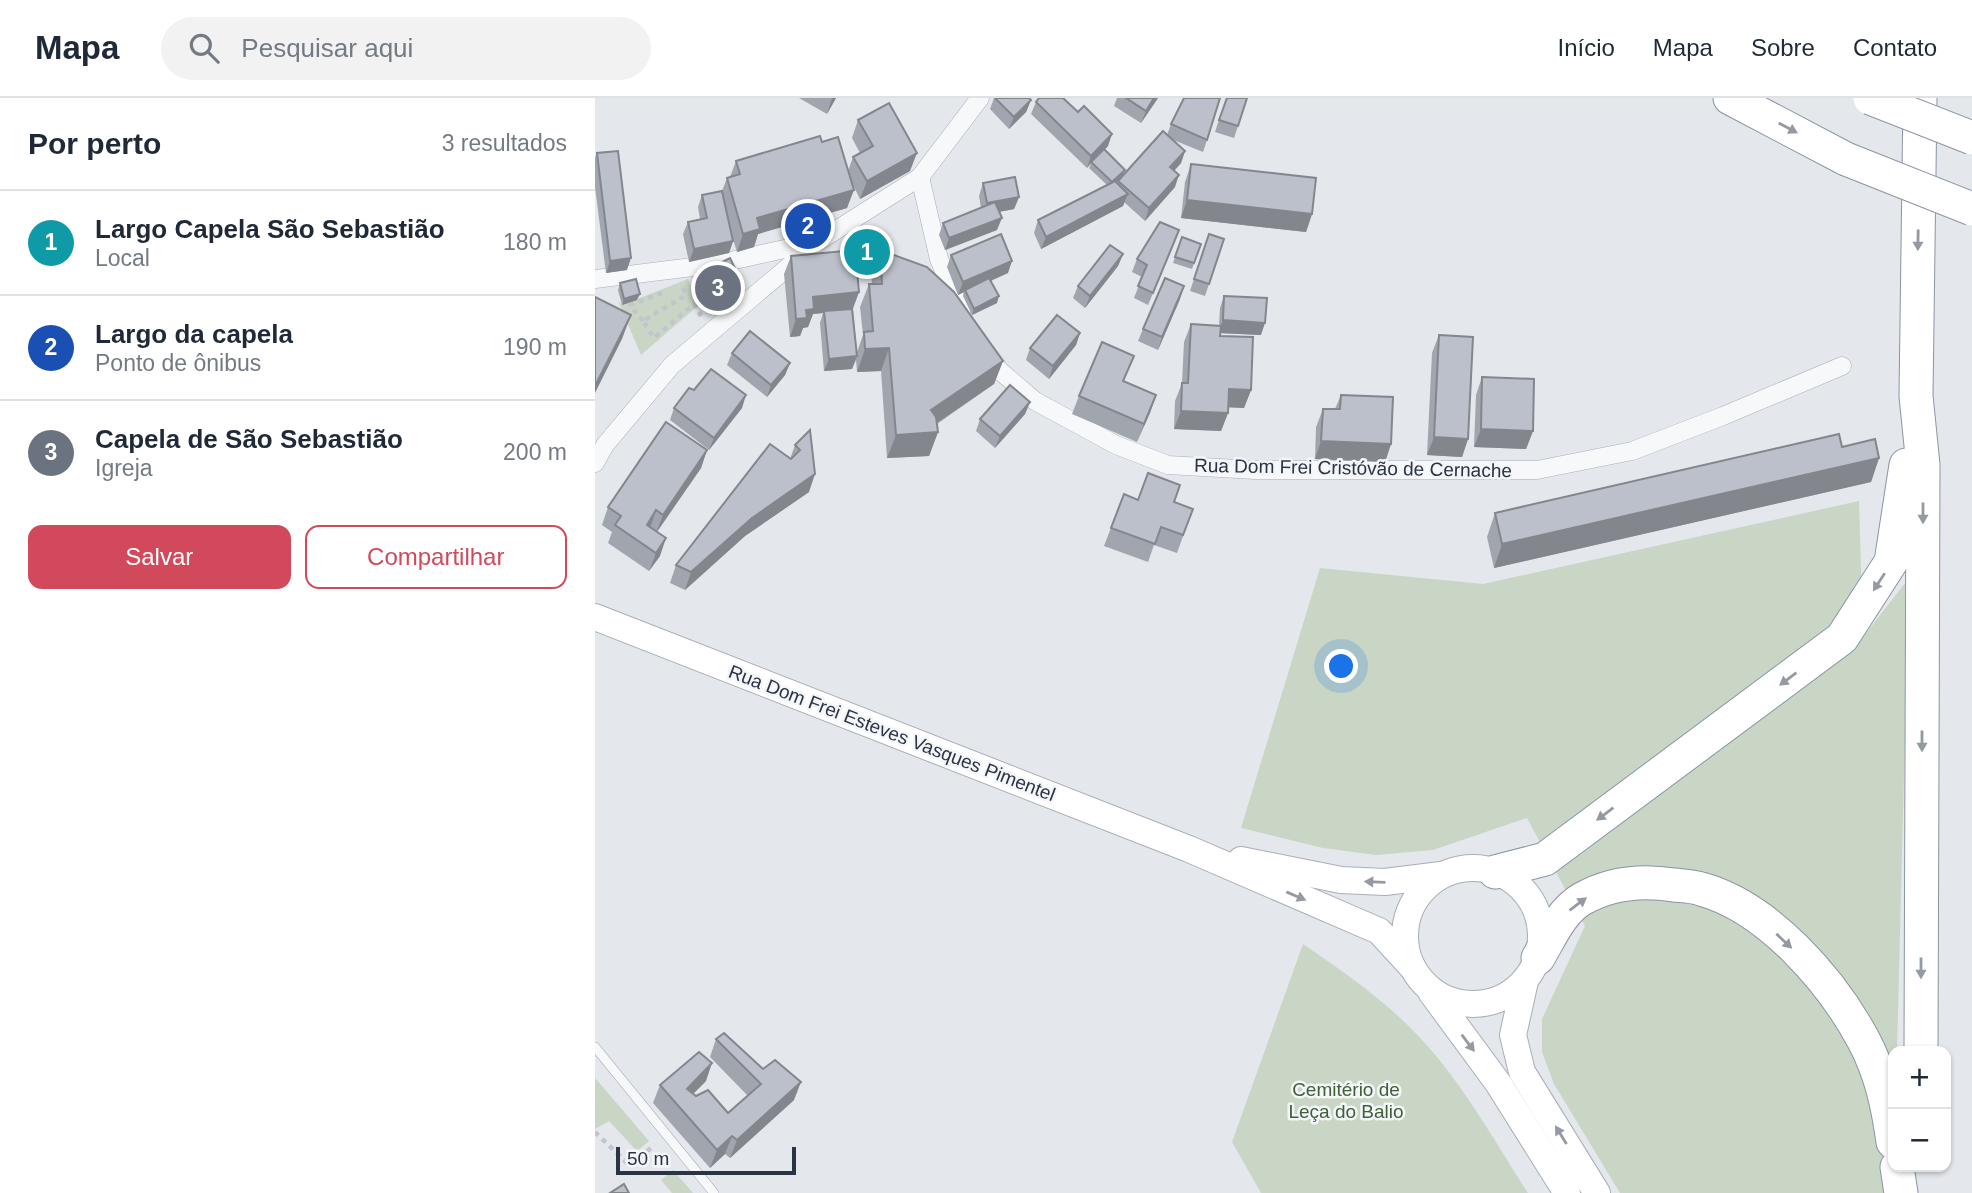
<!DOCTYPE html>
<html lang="pt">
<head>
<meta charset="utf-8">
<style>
  :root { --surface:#fff; --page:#f2f2f3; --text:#1f2937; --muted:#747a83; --line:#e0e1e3; --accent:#d1495b }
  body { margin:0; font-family:Arial,sans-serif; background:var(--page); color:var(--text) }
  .controls { position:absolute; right:21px; bottom:21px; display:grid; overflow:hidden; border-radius:14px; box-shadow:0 2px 5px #0004 }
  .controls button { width:63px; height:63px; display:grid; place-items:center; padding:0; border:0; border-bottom:2px solid var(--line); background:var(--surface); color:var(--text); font:35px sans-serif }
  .scale { position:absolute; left:21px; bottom:18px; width:180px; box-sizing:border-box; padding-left:7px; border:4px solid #2b3445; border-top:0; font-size:19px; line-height:24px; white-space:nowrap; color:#2b3445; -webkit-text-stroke:5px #f4f6f9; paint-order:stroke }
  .you { position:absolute; left:747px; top:569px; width:24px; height:24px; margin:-18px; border:5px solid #fff; border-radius:50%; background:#1a73e8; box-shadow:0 0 0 10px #1a73e833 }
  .badge { display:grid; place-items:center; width:46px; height:46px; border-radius:50%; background:var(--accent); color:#fff; font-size:23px; font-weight:700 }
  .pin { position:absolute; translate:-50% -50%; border:4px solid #fff; box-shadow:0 2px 7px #0006 }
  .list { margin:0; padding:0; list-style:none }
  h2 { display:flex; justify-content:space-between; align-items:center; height:91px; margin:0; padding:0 28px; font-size:30px }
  h2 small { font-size:23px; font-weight:400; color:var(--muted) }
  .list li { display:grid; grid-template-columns:46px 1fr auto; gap:21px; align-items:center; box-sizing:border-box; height:105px; padding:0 28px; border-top:2px solid var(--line) }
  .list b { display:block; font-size:26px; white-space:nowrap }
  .list p { margin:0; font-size:23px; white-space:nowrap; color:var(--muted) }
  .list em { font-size:23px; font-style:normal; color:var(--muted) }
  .actions { display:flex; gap:14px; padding:21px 28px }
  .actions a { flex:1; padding:16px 0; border:2px solid var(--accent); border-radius:14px; text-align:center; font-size:24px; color:var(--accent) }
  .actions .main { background:var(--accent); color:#fff }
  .icon { flex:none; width:38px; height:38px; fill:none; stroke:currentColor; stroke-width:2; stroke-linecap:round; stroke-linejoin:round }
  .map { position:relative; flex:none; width:1377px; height:1095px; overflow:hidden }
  header { display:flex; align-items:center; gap:42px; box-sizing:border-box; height:98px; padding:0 35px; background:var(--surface); border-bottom:2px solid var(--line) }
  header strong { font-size:33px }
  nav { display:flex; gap:38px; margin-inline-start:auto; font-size:24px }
  .search { width:490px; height:63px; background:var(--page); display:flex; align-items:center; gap:18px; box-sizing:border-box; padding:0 24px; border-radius:38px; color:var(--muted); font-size:26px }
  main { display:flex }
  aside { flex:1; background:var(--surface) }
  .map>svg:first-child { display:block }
  .green { fill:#c9d6c5 }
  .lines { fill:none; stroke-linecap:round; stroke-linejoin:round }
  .lane-casing { stroke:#a9aeb7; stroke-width:10 }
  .street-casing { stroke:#a9aeb7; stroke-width:19 }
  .secondary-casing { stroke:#a9aeb7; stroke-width:28 }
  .highway-casing { stroke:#8b94a3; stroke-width:35 }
  .path { stroke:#c2c5cb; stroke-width:4.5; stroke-dasharray:5 5; stroke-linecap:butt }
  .lane { stroke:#f7f8fa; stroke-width:9 }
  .street { stroke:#f7f8fa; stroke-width:18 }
  .secondary { stroke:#fff; stroke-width:26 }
  .highway { stroke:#fff; stroke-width:33 }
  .highway-bridge-casing { stroke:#8b94a3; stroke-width:35; stroke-linecap:butt }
  .highway-bridge { stroke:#fff; stroke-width:33 }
  .wall { fill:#a1a5ae }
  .shaded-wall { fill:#83868d }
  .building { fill:#bbc0ca; stroke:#83868d; stroke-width:2 }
  .oneway { fill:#959aa2 }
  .labels { text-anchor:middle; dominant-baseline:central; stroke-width:5; stroke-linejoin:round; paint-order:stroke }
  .street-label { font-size:19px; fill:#2b3445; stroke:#f4f6f9 }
  .park-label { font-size:19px; fill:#3f6138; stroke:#f4f6f9 }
</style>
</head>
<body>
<header>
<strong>Mapa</strong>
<div class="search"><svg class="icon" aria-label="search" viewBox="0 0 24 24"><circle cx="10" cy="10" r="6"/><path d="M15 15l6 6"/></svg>Pesquisar aqui</div>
<nav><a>Início</a><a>Mapa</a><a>Sobre</a><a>Contato</a></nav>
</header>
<main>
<aside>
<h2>Por perto<small>3 resultados</small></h2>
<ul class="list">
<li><span class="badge" style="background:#0f9aa8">1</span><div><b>Largo Capela São Sebastião</b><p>Local</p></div><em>180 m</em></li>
<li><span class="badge" style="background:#1a4fb4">2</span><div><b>Largo da capela</b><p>Ponto de ônibus</p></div><em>190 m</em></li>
<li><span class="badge" style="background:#6b7280">3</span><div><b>Capela de São Sebastião</b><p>Igreja</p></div><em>200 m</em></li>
</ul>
<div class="actions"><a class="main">Salvar</a><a>Compartilhar</a></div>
</aside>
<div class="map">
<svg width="1377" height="1095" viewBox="0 0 1377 1095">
  <rect width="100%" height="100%" fill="#e4e7ec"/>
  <g class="green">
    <polygon points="93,181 105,206 46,257 23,203 27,207"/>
    <polygon points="1264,403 1268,539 1314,480 1302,953 1298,953 1298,1095 1025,1095 959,986 947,954 947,921 990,828 932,720 838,752 781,757 728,750 646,730 725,470 888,486"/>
    <path d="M708,846c42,29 86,59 121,98 41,45 71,100 104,151h-267l-29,-51z"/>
    <polygon points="0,980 54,1043 42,1053 14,1023 0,1031"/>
    <polygon points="78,1072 98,1095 77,1095 66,1082"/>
  </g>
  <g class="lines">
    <defs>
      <polyline id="lane" points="0,949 119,1095"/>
      <g id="street">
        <polyline points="325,79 344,161 366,213"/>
        <polyline points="0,181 122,166 221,144"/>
        <polyline points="391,254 405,273 440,303 521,347 573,367 660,372 942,372 1037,353 1128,318 1247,268"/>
        <polyline points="0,365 10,347 77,267 224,143 325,79 385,0"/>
      </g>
      <g id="secondary">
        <polyline points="0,519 594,751 784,833 817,869"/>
        <polyline points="646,762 746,782 790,784 846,777"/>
        <circle cx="878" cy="838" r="68"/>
        <polyline points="930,883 918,937 927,974 1002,1095"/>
        <polyline points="836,894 903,985 972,1095"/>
      </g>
      <g id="highway">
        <polyline points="1135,0 1251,61"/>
        <polyline points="1325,0 1321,298 1328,367 1326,953"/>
        <polyline points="900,774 950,761 1247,540 1296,464 1311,367"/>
        <path d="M943,860c12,-20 23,-47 44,-59 28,-16 61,-19 92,-14 9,1 18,1 27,4 67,18 131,92 163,152 17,32 24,65 29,101"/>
        <polyline points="1302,1069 1306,1095"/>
      </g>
    </defs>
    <use href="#lane" class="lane-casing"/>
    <use href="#street" class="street-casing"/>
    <use href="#secondary" class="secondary-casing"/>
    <use href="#highway" class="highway-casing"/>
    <g class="path">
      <polyline points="88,190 91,197 48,223 59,240 99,206 106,218"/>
      <polyline points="48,223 35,207 67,195"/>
      <polyline points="0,1034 34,1067 60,1047"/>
    </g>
    <use href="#lane" class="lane"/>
    <use href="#street" class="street"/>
    <use href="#secondary" class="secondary"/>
    <use href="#highway" class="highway"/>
    <defs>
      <g id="highway-bridge">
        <polyline points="1275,0 1377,40"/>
        <polyline points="1251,61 1377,111"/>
      </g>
    </defs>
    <use href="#highway-bridge" class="highway-bridge-casing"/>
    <use href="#highway-bridge" class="highway-bridge"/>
  </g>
  <g class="wall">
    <polygon points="204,0 241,0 232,16"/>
    <polygon points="399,0 434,0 436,2 431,14 414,31 395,11"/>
    <polygon points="522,0 563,0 546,25 519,8"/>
    <polygon points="631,0 643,28 639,40 620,34"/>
    <polygon points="441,4 513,48 509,52 522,86 523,83 572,37 576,26 612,42 608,54 576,41 590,53 586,65 579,73 580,89 550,123 529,104 528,108 446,151 439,135 443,122 512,87 494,70 496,66 492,70 436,16"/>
    <polygon points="263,22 315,73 265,101 257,85 252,110 163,136 159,149 142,154 138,141 138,143 134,155 94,164 88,136 93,124 105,121 103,109 107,97 127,93 132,80 135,79 141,63 227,44 253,73 258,59 265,55 257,40"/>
    <polygon points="2,55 32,172 11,175 0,89 0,60"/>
    <polygon points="596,66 717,116 711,134 586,120 590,84"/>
    <polygon points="388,85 424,99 419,111 404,114 402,132 350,152 344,137 348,125 386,110 384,98"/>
    <polygon points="614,136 629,141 610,198 595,193"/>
    <polygon points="587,139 606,146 597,171 578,165"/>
    <polygon points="580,144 553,207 539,200 547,179 537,174 542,161"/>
    <polygon points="285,152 408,263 399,286 342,326 343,334 334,358 292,360 286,273 262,274 261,262 257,271 229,273 225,225 228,215 218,216 213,229 208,230 205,238 195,239 189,176 196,158 264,194 258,211 262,254 268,237 265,209 274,186 277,186 276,175"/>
    <polygon points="528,156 523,168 490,210 478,200 483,188"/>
    <polygon points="356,157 413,175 396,183 402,205 377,217 368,198 369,194 363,197 352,169"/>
    <polygon points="109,173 141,195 115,208 104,185"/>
    <polygon points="25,185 42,202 27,207 23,192"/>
    <polygon points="629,198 666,237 625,235 625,238 656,292 649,310 633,309 633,315 626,333 579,331 580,303 587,285 589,244 596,226 624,228 625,210"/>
    <polygon points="585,201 563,252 543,243 548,231"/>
    <polygon points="485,235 481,247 454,281 431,262 435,250"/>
    <polygon points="844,237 873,341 867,359 832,357 837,255"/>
    <polygon points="137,255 195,265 190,277 172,299 132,267"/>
    <polygon points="887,279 938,333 931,351 879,349 881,297"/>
    <polygon points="529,283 561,297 542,344 477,316 484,298"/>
    <polygon points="746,297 796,346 790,364 720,361 721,329 728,311 740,311"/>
    <polygon points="435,304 430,316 400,350 381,333 385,321"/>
    <polygon points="79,310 147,310 114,352 75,322"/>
    <polygon points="215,332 214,394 150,438 90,492 75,485 81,467 195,361 200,347"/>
    <polygon points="1247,349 1284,360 1276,384 899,470 892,439 900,415"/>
    <polygon points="112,352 106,370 62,434 65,458 54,473 13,445 17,434 7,427 13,409"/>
    <polygon points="529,396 543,402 579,404 598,411 582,455 559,447 553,464 509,448"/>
    <polygon points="121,941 199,1002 135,1060 130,1056 115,1070 58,1005 65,987 111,983 98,996 133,1015 153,998 115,959"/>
  </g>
  <g class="shaded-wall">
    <polygon points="237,0 241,0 232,16"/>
    <polygon points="559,0 563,0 546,25 551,13"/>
    <polygon points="436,2 431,14 414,31 419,19"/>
    <polygon points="517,36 513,48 497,65 496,64 492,70 496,58"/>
    <polygon points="590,53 586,65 571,82 575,69"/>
    <polygon points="322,55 315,73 265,101 272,83"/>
    <polygon points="530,72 527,78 515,91 517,84"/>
    <polygon points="584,77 580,89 550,123 554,110"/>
    <polygon points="259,92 252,110 163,136 159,149 142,154 148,136 162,120"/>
    <polygon points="533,96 528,108 446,151 451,139"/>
    <polygon points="424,99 419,111 387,117 392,105"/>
    <polygon points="592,102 717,116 711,134 586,120"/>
    <polygon points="407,120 402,132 350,152 354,140"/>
    <polygon points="138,143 134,155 94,164 99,151"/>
    <polygon points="528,156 523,168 490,210 495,198"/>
    <polygon points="36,160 32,172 11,175 15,163"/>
    <polygon points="417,163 413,175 371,193 370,192 369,194 363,197 368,184"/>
    <polygon points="146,183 141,195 115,208 119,195"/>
    <polygon points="589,188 585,201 563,252 567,239"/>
    <polygon points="264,194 257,212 229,213 228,215 218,216 213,229 208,230 205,238 195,239 201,221 211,212 218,199"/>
    <polygon points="45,196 42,202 27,207 29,201"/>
    <polygon points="404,198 402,205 377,217 379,211"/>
    <polygon points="36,217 27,241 0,295 0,288"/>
    <polygon points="628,222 670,225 666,237 623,235"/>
    <polygon points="485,235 481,247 454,281 458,268"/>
    <polygon points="294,250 286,273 262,274 270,251"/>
    <polygon points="262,258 257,271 229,273 234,261"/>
    <polygon points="408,263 399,286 327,335 336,312"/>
    <polygon points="195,265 190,277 172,299 176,287"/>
    <polygon points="634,291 656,292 649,310 627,309"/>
    <polygon points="151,297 147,310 114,352 119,340"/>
    <polygon points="561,297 555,315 542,344 549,326"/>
    <polygon points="435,304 430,316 400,350 405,338"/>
    <polygon points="586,313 633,315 626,333 579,331"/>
    <polygon points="886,331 938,333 931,351 879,349"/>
    <polygon points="343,334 334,358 292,360 301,337"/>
    <polygon points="839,339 873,341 867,359 832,357"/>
    <polygon points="726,343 796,346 790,364 720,361"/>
    <polygon points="112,352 106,370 61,435 68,417"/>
    <polygon points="1284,360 1276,384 899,470 907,446"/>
    <polygon points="220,376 214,394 150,438 90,492 96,474 157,420"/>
    <polygon points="61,412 55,430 52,427"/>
    <polygon points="71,440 65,458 54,473 61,455"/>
    <polygon points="117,965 111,983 85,1009 92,991"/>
    <polygon points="206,984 199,1002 135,1060 142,1042"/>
    <polygon points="137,1038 130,1056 115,1070 122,1052"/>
  </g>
  <g class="building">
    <polygon points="400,0 434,0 436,2 419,19"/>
    <polygon points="444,0 468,0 483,14 489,8 517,36 496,58 441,4"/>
    <polygon points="531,0 559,0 551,13"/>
    <polygon points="589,0 625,0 612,42 576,26"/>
    <polygon points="632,0 652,0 643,28 624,22"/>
    <polygon points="294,5 322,55 272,83 258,59 278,48 263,22"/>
    <polygon points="568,33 590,53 575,69 584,77 554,110 523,83"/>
    <polygon points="225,38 227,44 243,39 259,92 162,120 165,131 148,136 132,80 145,76 141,63"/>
    <polygon points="509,51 530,72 517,84 496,64"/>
    <polygon points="23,53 36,160 15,163 2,55"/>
    <polygon points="596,66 721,80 717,116 592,102"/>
    <polygon points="420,79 424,99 392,105 388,85"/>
    <polygon points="520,83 533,96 451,139 443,122"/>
    <polygon points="127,93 138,143 99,151 93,124 112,120 107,97"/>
    <polygon points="400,104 407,120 354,140 348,125"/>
    <polygon points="565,124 584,132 558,195 543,188 552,167 542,161"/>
    <polygon points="406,136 417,163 368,184 356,157"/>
    <polygon points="614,136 629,141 614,186 599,181"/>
    <polygon points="587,139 606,146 599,165 580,159"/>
    <polygon points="515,147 528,156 495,198 483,188"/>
    <polygon points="260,152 264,194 218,199 219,211 211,212 212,220 201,221 196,158"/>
    <polygon points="285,152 332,169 359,194 408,263 336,312 341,319 343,334 301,337 294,250 270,251 269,234 278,233 274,186 287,186"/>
    <polygon points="135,160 146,183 119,195 109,173"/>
    <polygon points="394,180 404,198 379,211 370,192"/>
    <polygon points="570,180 589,188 567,239 548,231"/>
    <polygon points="41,181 45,196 29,201 25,185"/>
    <polygon points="629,198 672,200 670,225 628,222"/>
    <polygon points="0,199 36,217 0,288"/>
    <polygon points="257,211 262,258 234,261 229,213"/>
    <polygon points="462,217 485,235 458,268 435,250"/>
    <polygon points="596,226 626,228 625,238 658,239 656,292 634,291 633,315 586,313 587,285 593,285"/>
    <polygon points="155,233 195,265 176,287 137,255"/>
    <polygon points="844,237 878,239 873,341 839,339"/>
    <polygon points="507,244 539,258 528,283 561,297 549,326 484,298"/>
    <polygon points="116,271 151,297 119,340 79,310 94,290 99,292"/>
    <polygon points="887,279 939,281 938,333 886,331"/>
    <polygon points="415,287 435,304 405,338 385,321"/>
    <polygon points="746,297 798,299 796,346 726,343 728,311 745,311"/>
    <polygon points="71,324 112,352 68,417 61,412 52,427 71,440 61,455 20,427 26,418 13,409"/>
    <polygon points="215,332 220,376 157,420 96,474 81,467 175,346 196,361 205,352 200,347"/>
    <polygon points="1244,336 1247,349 1280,341 1284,360 907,446 900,415"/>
    <polygon points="553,375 585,387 579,404 598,411 588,437 566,429 560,446 516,430 529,396 543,402"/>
    <polygon points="129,935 168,971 180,962 206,984 142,1042 137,1038 122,1052 65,987 104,954 117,965 92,991 101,998 113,992 133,1015 166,986 121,941"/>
    <polygon points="29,1086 34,1095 15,1095"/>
  </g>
  <defs><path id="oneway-solid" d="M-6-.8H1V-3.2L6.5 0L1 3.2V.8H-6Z" transform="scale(1.75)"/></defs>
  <g class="oneway">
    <use href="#oneway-solid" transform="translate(1193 30) rotate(28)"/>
    <use href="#oneway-solid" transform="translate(1323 142) rotate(91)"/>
    <use href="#oneway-solid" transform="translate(1328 415) rotate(90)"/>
    <use href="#oneway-solid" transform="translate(1284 484) rotate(123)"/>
    <use href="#oneway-solid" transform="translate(1193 581) rotate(143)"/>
    <use href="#oneway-solid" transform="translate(1327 643) rotate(90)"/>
    <use href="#oneway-solid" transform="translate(1010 716) rotate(143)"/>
    <use href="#oneway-solid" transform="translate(780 784) rotate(-178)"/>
    <use href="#oneway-solid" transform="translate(701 798) rotate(23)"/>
    <use href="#oneway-solid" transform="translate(983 806) rotate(-37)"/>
    <use href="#oneway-solid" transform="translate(1189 843) rotate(43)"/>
    <use href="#oneway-solid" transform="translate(1326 870) rotate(90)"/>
    <use href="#oneway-solid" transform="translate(873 945) rotate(53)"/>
    <use href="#oneway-solid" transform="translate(966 1037) rotate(-122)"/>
  </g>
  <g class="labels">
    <g class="street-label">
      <text transform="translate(758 370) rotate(1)">Rua Dom Frei Cristóvão de Cernache</text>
      <text transform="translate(297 635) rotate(21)">Rua Dom Frei Esteves Vasques Pimentel</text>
    </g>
    <g class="park-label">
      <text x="751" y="991">Cemitério de<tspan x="751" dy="22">Leça do Balio</tspan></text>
    </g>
  </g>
</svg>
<div class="controls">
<button>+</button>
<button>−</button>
</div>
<div class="scale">50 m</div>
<div class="you"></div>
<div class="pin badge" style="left:272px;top:154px;background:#0f9aa8">1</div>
<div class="pin badge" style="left:213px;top:128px;background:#1a4fb4">2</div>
<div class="pin badge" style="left:123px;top:190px;background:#6b7280">3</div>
</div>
</main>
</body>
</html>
